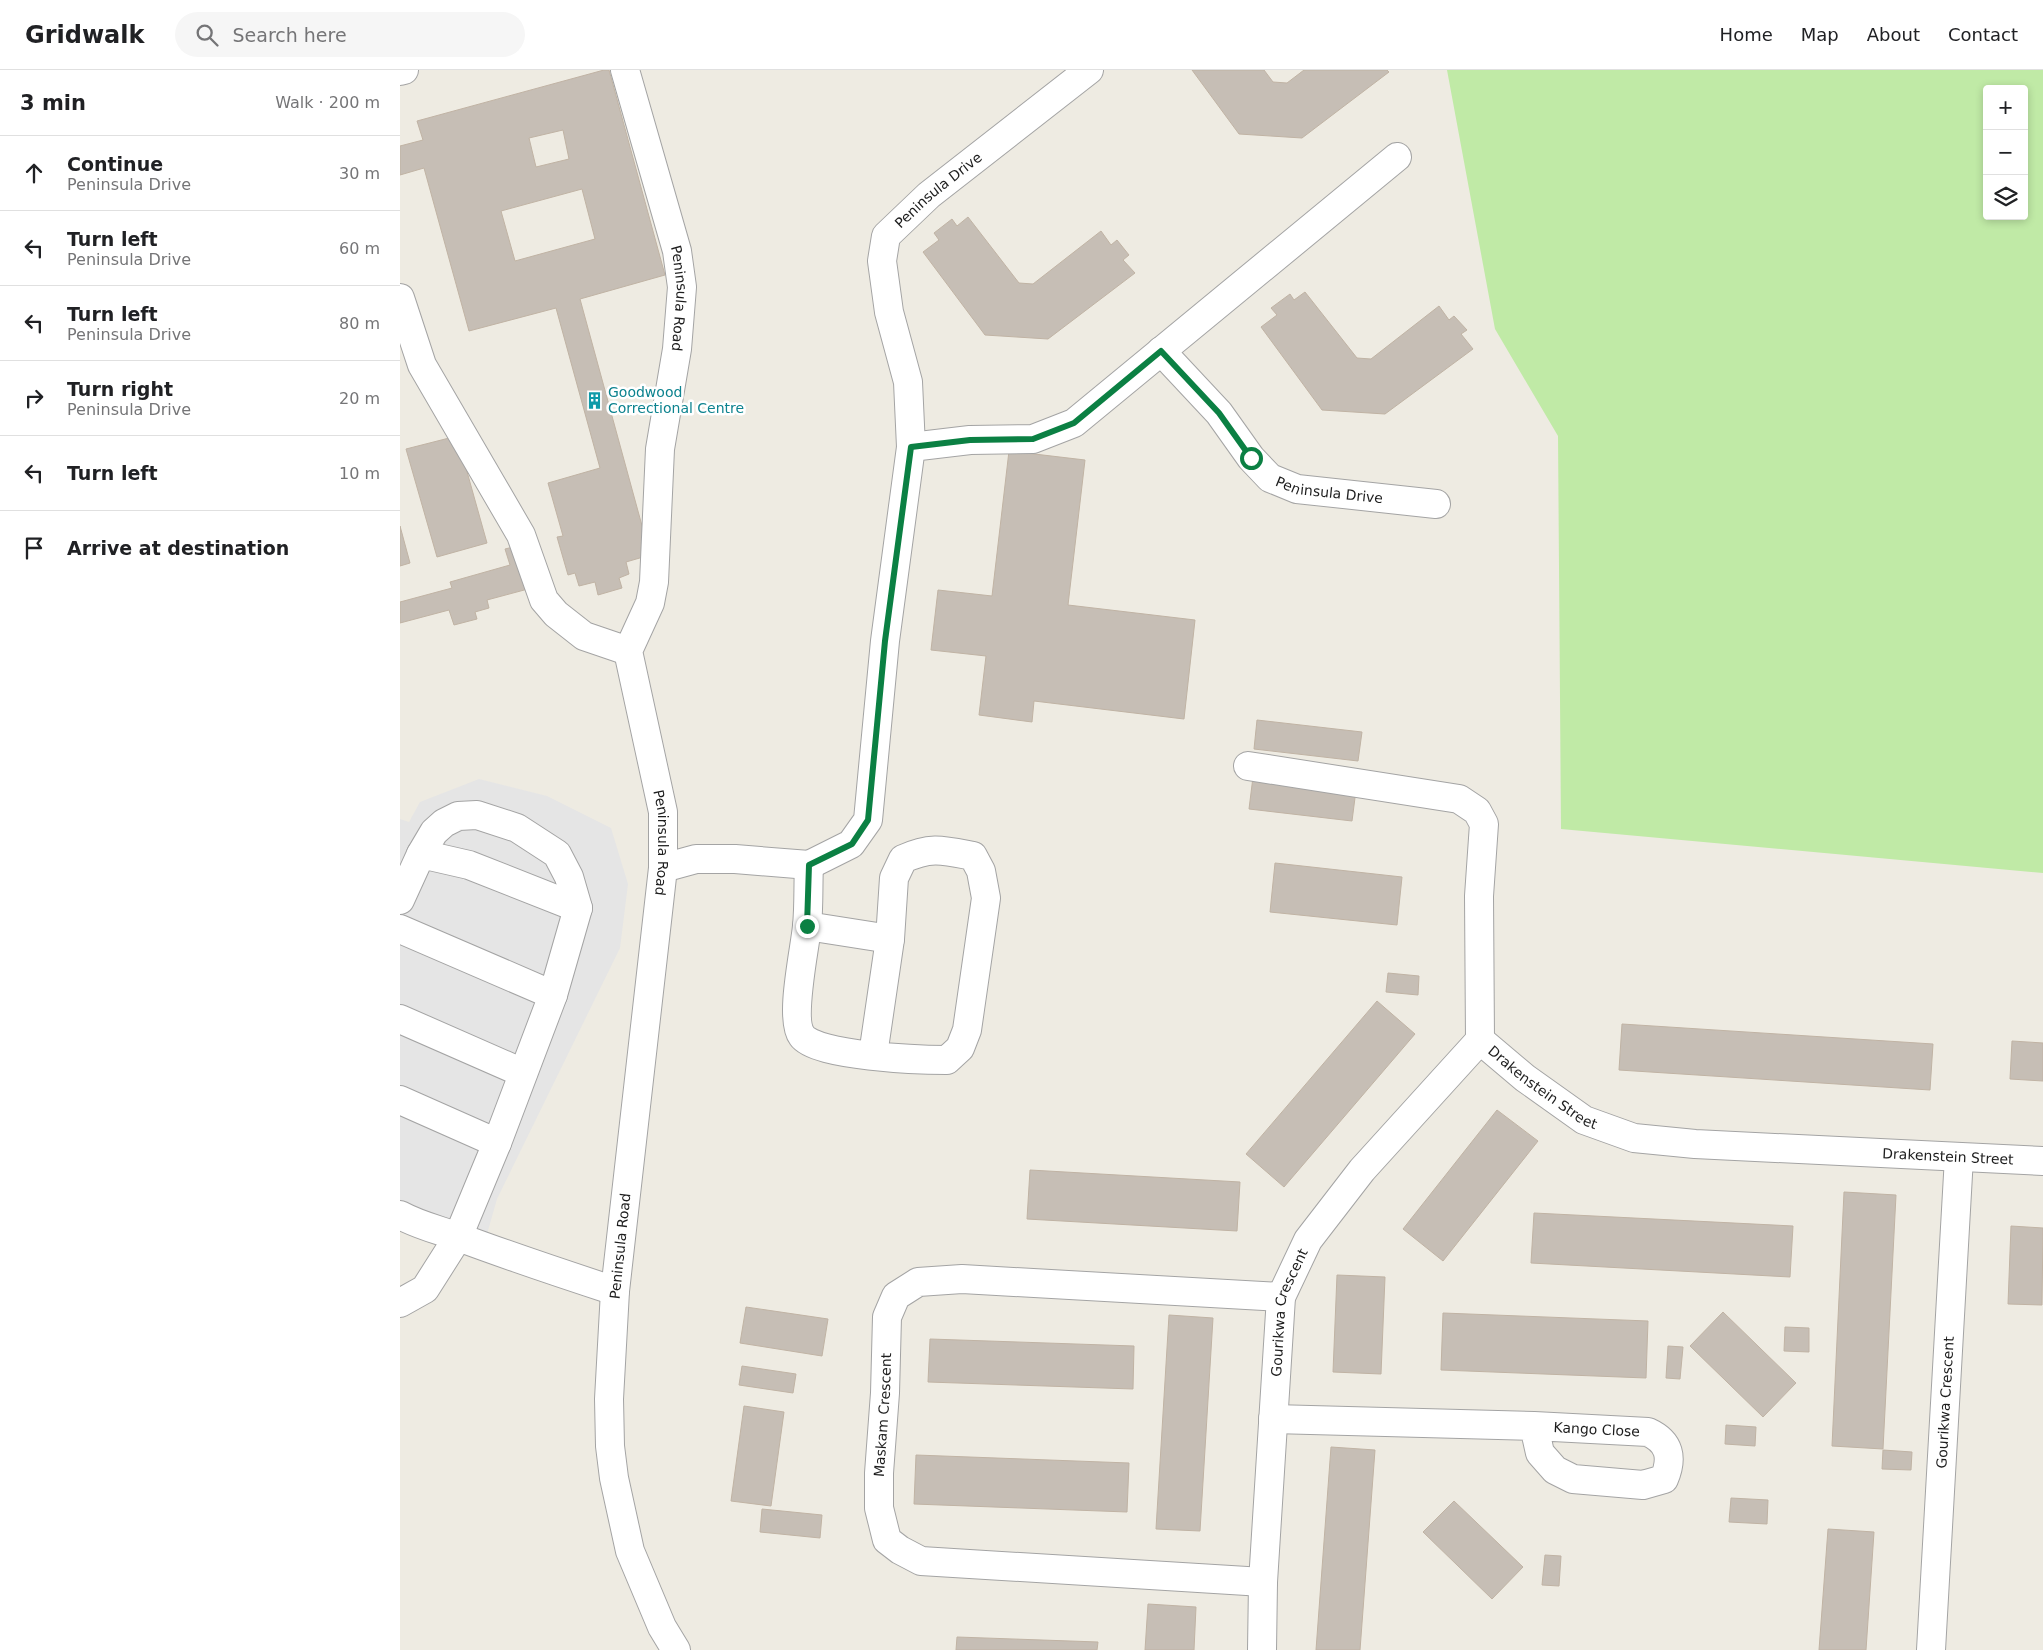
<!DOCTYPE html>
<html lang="en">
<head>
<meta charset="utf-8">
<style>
  :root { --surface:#fff; --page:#f6f6f6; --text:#202124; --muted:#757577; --line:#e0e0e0 }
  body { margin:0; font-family:"DejaVu Sans",sans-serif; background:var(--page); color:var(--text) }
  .controls { position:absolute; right:15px; top:15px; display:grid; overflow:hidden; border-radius:5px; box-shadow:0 2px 8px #0003 }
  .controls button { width:45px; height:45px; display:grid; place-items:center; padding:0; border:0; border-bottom:1px solid var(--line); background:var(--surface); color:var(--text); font:25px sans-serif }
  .stop { position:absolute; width:15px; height:15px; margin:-11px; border:4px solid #0b8043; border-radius:50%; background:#fff }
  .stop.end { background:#0b8043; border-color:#fff; box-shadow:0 1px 5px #0008 }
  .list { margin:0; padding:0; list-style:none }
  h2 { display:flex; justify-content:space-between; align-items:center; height:65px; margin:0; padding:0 20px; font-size:21px }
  h2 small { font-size:16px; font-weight:400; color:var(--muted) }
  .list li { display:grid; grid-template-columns:32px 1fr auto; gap:15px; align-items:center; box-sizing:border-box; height:75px; padding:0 20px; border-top:1px solid var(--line) }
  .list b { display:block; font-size:19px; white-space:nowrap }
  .list p { margin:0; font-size:16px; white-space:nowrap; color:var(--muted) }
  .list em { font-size:16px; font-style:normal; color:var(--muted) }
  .icon { flex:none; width:28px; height:28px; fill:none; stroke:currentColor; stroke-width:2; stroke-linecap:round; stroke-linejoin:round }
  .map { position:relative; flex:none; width:1643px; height:1580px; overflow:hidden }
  header { display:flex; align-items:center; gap:30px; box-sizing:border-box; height:70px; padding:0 25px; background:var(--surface); border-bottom:1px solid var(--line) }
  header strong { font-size:24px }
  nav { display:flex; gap:28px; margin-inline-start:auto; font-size:18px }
  .search { width:350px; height:45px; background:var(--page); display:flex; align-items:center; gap:12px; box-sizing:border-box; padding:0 18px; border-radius:28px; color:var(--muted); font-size:19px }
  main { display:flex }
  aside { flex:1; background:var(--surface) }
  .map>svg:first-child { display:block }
  .grass { fill:#c0eaa6; fill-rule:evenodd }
  .parking { fill:#e5e5e5 }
  .building { fill:#c6beb5; stroke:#c0b3a4; fill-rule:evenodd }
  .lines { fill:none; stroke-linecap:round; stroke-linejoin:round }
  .minor-casing { stroke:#a4a4a4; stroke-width:30 }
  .minor { stroke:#fff; stroke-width:28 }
  .route { stroke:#0b8043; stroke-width:6 }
  .labels { text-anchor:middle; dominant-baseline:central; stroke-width:5; stroke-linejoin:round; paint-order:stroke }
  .street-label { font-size:14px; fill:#1d1d1d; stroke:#fff }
  .culture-label { font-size:14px; fill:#0d838f; stroke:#fff; text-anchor:start }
</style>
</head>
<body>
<header>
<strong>Gridwalk</strong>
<div class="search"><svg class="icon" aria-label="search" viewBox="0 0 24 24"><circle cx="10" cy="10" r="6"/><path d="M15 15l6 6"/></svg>Search here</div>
<nav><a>Home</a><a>Map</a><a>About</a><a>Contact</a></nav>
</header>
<main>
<aside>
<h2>3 min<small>Walk · 200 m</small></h2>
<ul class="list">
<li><svg class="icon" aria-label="ahead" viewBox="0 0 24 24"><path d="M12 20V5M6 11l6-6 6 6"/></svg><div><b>Continue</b><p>Peninsula Drive</p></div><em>30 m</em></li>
<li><svg class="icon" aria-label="left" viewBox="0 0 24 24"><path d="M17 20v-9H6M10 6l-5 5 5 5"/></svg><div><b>Turn left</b><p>Peninsula Drive</p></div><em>60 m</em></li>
<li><svg class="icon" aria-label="left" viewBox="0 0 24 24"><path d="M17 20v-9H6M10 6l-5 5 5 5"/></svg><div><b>Turn left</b><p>Peninsula Drive</p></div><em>80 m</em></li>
<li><svg class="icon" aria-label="right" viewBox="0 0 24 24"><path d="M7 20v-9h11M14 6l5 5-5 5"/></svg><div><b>Turn right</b><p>Peninsula Drive</p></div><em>20 m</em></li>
<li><svg class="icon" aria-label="left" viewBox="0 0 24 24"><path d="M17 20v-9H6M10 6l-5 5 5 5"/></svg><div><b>Turn left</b></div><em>10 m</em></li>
<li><svg class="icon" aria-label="arrive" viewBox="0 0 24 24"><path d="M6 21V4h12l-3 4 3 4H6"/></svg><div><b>Arrive at destination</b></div></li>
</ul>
</aside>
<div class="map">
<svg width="1643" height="1580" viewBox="0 0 1643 1580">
  <rect width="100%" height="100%" fill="#eeebe2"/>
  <path class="grass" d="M1047,0h596v803l-482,-44 -3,-393 -63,-107zM1587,19h37v127h-37z"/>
  <polygon class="parking" points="79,709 147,726 211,758 228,814 220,878 97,1129 81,1185 0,1156 0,749 9,752 20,732"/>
  <g class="building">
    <path d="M204,0h5l56,205 -85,24 70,256 -24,7 3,12 -10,4 3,10 -24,7 -3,-13 -16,4 -4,-13 -7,2 -11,-38 6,-1 -15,-53 52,-15 -44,-160 -87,23 -45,-163 -24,7v-29l23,-6 -6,-19zM163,60l6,29 -33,8 -7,-29zM182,119l13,50 -80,22 -14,-50z"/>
    <polygon points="792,0 864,0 873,12 887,13 904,0 987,0 989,2 902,68 839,64"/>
    <polygon points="568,147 619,213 633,214 701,161 711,175 717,170 729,185 723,190 735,203 648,269 585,265 523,182 539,170 534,163 552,149 557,156"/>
    <polygon points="905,222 957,288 971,289 1039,236 1049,250 1054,246 1067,260 1061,264 1073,279 985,344 922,340 861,257 877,245 871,238 890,224 894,230"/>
    <polygon points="57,366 87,473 37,487 6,379"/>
    <polygon points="609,381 685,390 668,535 795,550 784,649 634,631 632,652 579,645 586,586 531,580 538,520 592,526"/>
    <polygon points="0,456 10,493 0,496"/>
    <polygon points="117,476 128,519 87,530 89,538 75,542 77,549 54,555 49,540 0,553 0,532 52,518 50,512 110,495 105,479"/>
    <polygon points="857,650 962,662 958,691 854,679"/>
    <polygon points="853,707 956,720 952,751 849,739"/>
    <polygon points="875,793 1002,807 997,855 870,842"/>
    <polygon points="988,903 1019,906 1018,925 986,922"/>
    <polygon points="977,931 1015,964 884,1117 846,1084"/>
    <polygon points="1222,954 1533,974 1530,1020 1219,1000"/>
    <polygon points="1612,971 1643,973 1643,1011 1610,1009"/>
    <polygon points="1097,1040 1138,1071 1043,1191 1003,1159"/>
    <polygon points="630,1100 840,1112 837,1161 627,1149"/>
    <polygon points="1444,1122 1496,1125 1483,1379 1432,1376"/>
    <polygon points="1134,1143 1393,1156 1390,1207 1131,1193"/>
    <polygon points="1611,1156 1643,1158 1642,1235 1608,1234"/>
    <polygon points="937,1205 985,1207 981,1304 933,1302"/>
    <polygon points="346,1237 428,1249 422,1286 340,1273"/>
    <polygon points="1323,1242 1396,1313 1363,1347 1290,1276"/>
    <polygon points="1043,1243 1248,1251 1246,1308 1041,1300"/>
    <polygon points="769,1245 813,1248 800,1461 756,1459"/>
    <polygon points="1385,1257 1409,1258 1409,1282 1384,1281"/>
    <polygon points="530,1269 734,1276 733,1319 528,1312"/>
    <polygon points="1268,1276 1283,1277 1280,1309 1266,1308"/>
    <polygon points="342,1296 396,1304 393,1323 339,1315"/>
    <polygon points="344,1336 384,1342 371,1436 331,1431"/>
    <polygon points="1326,1355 1356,1357 1355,1376 1325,1374"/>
    <polygon points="931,1377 975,1380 960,1580 916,1580"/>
    <polygon points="1483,1380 1512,1382 1511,1400 1482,1399"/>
    <polygon points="516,1385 729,1393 727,1442 514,1434"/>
    <polygon points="1331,1428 1368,1430 1367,1454 1329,1452"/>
    <polygon points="1054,1431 1123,1497 1092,1529 1023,1462"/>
    <polygon points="362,1439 422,1445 420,1468 360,1462"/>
    <polygon points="1428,1459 1474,1462 1466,1580 1419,1580"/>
    <polygon points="1145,1485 1161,1486 1159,1516 1142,1515"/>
    <polygon points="748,1534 796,1537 794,1580 745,1580"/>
    <polygon points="557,1567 698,1572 697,1580 556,1580"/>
  </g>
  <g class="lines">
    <defs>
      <g id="minor">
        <path id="s1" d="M225,0l52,181 5,36 -5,62 -17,100 -6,133 -4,21 -22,48 35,161v56l-48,423 -6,108 1,47 4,32 16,73 32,76 14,23"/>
        <polyline points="0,1 4,0"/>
        <polyline points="0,228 22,295 121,465 144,530 156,544 184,566 228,581"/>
        <path id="s2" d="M761,281l58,62 32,45 19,20 27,11 139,15"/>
        <path id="s3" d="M511,377l-3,-65 -19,-70 -7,-51 4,-25 43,-41 160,-125"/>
        <polyline points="848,696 1059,729 1077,741 1084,754 1079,826 1080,970"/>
        <polyline points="409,795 451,774 468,750 485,571 511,377 570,370 633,369 674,353 997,87"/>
        <path d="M409,795c-1,20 0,41 -2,61 -2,23 -18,93 -5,110 14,20 118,24 145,24l13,-12 7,-18 19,-132 -5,-27 -8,-15c-30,-6 -42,-10 -70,3l-9,19 -4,61 -17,116"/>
        <polyline points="263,798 296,789 335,789 409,795"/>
        <polyline points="0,830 21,784 69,795 178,838"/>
        <polyline points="407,856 490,869"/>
        <polyline points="0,859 153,925"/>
        <polyline points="0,949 123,1003"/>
        <path id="s4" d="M1080,970l45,38 59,42 50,18 61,6 348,17"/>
        <polyline points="0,1030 97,1073"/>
        <path d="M0,1145c20,11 40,15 61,23 51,19 102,36 154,53"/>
        <polyline points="0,1233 25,1219 58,1167 97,1073 153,925 178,838 169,807 157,784 117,758 77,745 58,746 44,753 34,762 21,784"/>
        <path id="s5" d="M873,1349l261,7 114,6c22,10 25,26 16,47l-21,6 -70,-6 -18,-9 -15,-17 -6,-27"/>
        <path id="s6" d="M863,1512l-342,-21 -21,-11 -13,-10 -8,-32v-35l6,-80 2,-76 9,-21 22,-14 44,-3 319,18"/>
        <path id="s7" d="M862,1580l1,-68 18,-285 27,-57 54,-70 118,-130"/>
        <path id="s8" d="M1531,1580l28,-493"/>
      </g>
    </defs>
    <use href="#minor" class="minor-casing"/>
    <use href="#minor" class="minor"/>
  </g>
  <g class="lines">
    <polyline class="route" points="407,856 409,795 452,774 468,750 485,571 511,377 570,370 633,369 674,353 761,281 819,343 851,388"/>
  </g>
  <defs>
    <symbol id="building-bare" viewBox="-9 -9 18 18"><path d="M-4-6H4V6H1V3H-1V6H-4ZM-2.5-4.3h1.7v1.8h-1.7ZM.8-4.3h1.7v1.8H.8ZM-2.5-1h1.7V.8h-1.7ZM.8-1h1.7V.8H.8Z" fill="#0f9aa8" stroke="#fff" stroke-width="2.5" paint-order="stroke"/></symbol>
  </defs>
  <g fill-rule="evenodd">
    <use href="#building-bare" x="182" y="318" width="25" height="25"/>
  </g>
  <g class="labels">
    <g class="street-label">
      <text stroke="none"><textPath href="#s3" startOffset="284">Peninsula Drive</textPath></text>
      <text stroke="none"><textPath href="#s1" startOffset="236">Peninsula Road</textPath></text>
      <text stroke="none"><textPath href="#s2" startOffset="229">Peninsula Drive</textPath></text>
      <text stroke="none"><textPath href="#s1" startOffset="791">Peninsula Road</textPath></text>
      <text stroke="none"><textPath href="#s4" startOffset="79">Drakenstein Street</textPath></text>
      <text stroke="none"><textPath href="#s4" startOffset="499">Drakenstein Street</textPath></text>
      <text transform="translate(220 1176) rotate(-84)">Peninsula Road</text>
      <text stroke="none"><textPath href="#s7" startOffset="340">Gourikwa Crescent</textPath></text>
      <text stroke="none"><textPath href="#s8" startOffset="248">Gourikwa Crescent</textPath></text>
      <text stroke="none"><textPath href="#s6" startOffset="509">Maskam Crescent</textPath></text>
      <text stroke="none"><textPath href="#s5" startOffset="324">Kango Close</textPath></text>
    </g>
    <g class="culture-label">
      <text x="208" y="322">Goodwood<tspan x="208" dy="16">Correctional Centre</tspan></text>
    </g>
  </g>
</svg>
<div class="controls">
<button>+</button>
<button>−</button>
<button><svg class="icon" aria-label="layers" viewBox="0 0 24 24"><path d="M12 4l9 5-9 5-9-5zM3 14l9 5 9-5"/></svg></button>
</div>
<div class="stop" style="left:851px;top:388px"></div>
<div class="stop end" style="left:407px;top:856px"></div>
</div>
</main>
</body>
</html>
